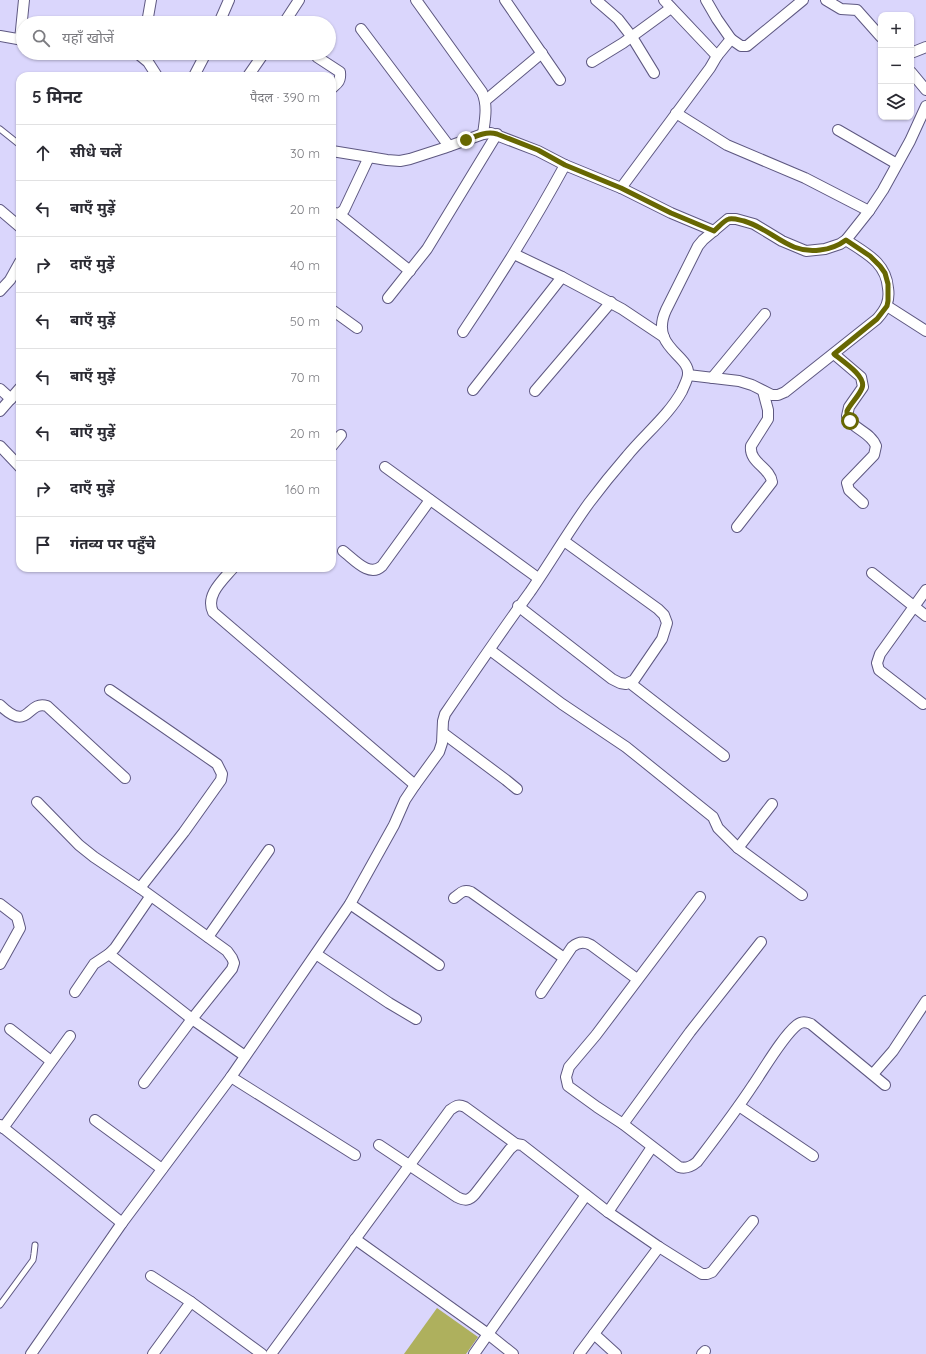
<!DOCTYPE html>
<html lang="hi">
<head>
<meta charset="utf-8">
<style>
  :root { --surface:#fff; --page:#f2f2f3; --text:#2b2b33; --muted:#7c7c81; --line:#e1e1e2 }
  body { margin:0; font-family:Quicksand,"Noto Sans Devanagari",sans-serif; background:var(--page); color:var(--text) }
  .controls { position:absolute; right:12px; top:12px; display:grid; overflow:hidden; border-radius:8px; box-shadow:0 1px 3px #0004 }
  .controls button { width:36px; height:36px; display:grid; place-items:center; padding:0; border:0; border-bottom:1px solid var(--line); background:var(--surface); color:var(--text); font:20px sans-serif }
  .stop { position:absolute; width:12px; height:12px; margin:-9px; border:3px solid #676702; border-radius:50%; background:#fff }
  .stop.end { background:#676702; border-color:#fff; box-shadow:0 1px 4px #0008 }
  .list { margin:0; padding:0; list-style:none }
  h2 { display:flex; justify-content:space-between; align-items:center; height:52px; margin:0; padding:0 16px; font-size:17px }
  h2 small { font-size:13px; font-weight:400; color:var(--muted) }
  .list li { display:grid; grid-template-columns:26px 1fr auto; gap:12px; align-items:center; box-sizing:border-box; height:56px; padding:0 16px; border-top:1px solid var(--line) }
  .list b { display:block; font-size:15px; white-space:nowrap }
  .list em { font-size:13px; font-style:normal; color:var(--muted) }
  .icon { flex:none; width:22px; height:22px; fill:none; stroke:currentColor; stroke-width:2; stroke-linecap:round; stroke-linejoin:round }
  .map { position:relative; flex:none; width:926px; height:1354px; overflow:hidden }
  .search { position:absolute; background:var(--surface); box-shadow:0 1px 3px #0004; left:16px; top:16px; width:320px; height:44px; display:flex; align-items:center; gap:10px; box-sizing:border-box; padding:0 14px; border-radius:22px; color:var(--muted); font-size:15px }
  .panel { position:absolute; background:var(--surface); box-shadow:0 1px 3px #0004; left:16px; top:72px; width:320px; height:500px; border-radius:12px }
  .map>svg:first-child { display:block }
  .green { fill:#aeb05d }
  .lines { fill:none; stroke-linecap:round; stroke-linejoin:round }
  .service-casing { stroke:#5e5881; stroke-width:7 }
  .minor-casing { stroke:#5e5881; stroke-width:12 }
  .service { stroke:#fff; stroke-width:5 }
  .minor { stroke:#fff; stroke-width:10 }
  .route { stroke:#676702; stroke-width:5 }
</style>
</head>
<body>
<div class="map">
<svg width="926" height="1354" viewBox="0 0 926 1354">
  <rect width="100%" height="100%" fill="#dad6fc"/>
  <polygon class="green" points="437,1308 478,1337 466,1354 404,1354"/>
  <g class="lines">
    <defs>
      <g id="service">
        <polyline points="0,129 20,145"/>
        <polyline points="0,1305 33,1260 34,1254 35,1245"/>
      </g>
      <g id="minor">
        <path d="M416,0l66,92c6,14 3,27 1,42"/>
        <polyline points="505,0 560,80"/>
        <polyline points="596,0 618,19 632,37 654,73"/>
        <polyline points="664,0 717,56"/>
        <polyline points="706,0 717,19 731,39"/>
        <polyline points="826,0 841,9 857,10 881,37"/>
        <polyline points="147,23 151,0"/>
        <polyline points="219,23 229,0"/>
        <polyline points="284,23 299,0"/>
        <polyline points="361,29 449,146"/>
        <polyline points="0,36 23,40"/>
        <polyline points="20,40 24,0"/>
        <polyline points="137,53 148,62 157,76"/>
        <polyline points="911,53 926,47"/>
        <path d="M317,57l23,15c1,9 -2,11 -8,16"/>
        <polyline points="592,62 623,43 671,8"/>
        <polyline points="911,72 926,90"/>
        <polyline points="194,76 206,53"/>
        <polyline points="248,76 264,53"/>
        <polyline points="486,100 542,53"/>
        <polyline points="676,113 727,145 805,178 869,211"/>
        <polyline points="838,130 897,164"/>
        <polyline points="332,151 387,160 400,161 410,159 444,148 483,134 491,133 538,151 565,165 621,188 671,213 714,231"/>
        <polyline points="621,188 710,68 717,56 731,39 741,46 747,46 803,0"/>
        <polyline points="0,210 20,227"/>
        <polyline points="334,213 339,214 344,210 369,157"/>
        <polyline points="339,214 410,271"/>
        <polyline points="514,254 562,277"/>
        <polyline points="0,291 10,280 20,262"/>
        <polyline points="388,298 427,249 497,134"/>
        <polyline points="887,306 926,331"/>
        <polyline points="332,310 357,328"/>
        <path d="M463,332c37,-55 71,-110 102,-167"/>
        <path d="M834,354l27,23 2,10 -14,20 -2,9c5,13 24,16 29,30l-2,9 -27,28 2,7 14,13"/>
        <path d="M688,375l51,6 13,4 20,10h6l7,-3 92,-73c9,-10 13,-18 11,-31 -2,-26 -23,-35 -42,-48"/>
        <polyline points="712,378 765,314"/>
        <polyline points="0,389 11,399"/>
        <polyline points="473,390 562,277 622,309 664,337"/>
        <polyline points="535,391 611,302"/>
        <polyline points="0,411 20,388"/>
        <polyline points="0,446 20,467"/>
        <polyline points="332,446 341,435"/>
        <polyline points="385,467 538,578"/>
        <path d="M737,527l35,-45c-2,-15 -23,-19 -21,-36l17,-27v-9l-5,-19"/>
        <path d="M343,551c11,8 26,27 39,15l48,-66"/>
        <path d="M233,568c-10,12 -28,27 -20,44l202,173"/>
        <polyline points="872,573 926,616"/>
        <polyline points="518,606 612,679 620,683 626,684 634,680 662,639 667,623 664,615 658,609 564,541"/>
        <polyline points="490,650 562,704 626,747 713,817 718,828 738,848 802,895"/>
        <polyline points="630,683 724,756"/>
        <polyline points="110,690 217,764 222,774 221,780 184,832 140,888"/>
        <polyline points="923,704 879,670 877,663 880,654 926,590"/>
        <path d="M0,705c30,29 26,-5 47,1l78,72"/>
        <polyline points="443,733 506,780 517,789"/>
        <polyline points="37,802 79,845 94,857 140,888 227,951 232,958 234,963 232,969 192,1019 144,1083"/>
        <polyline points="738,848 772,804"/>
        <path d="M700,897l-104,138 -27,32 -3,10 2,9 29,21 26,17 56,43c7,2 12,0 18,-5 19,-25 39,-51 56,-77 11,-16 30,-49 44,-60 5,-4 9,-3 14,-1l74,61"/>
        <path d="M454,898c7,-5 9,-9 17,-6l93,66"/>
        <polyline points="0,904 17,917 20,928 0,964"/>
        <polyline points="350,904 439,965"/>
        <polyline points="208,937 269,850"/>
        <polyline points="109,954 192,1019 245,1056"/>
        <polyline points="316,954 389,1003 416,1019"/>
        <polyline points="75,992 94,964 109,954 115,948 150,897"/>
        <path d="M541,993l31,-46c6,-5 12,-6 19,-2l46,34"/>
        <polyline points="10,1029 51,1061"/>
        <polyline points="873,1074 893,1051 926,1001"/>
        <polyline points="231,1077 355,1155"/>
        <polyline points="739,1106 813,1156"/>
        <polyline points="95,1120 162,1169"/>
        <polyline points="623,1124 690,1032 761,942"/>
        <polyline points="0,1125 122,1223"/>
        <polyline points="3,1128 70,1036"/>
        <path d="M379,1145l78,52c8,4 12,4 18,-3l35,-45 6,-5 6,1 86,67 51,35 43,27h5l5,-2 41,-51"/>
        <polyline points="608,1212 652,1147"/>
        <polyline points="355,1239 488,1334 513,1354"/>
        <polyline points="151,1276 191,1302 262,1354"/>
        <polyline points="594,1334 616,1354"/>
        <path d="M31,1354l91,-131 109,-146 119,-173 44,-79 11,-25 10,-15 24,-33 3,-9 1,-22 2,-7c28,-41 56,-82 85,-122 20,-29 38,-60 59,-89 12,-16 25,-32 38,-47 17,-21 42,-41 55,-65 2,-5 6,-12 6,-17 2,-19 -39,-27 -22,-64l32,-64 5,-6 25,-21h8l18,5 28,17 24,10 19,-2 15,-5 6,-4 23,-29 14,-21 27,-49 16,-35"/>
        <polyline points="153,1354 191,1302"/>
        <path d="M271,1354l179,-244c6,-4 8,-6 15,-3l51,37"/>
        <polyline points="474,1354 586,1195"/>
        <polyline points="579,1354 659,1247"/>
        <polyline points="702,1354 705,1351"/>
      </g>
    </defs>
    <use href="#service" class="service-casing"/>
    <use href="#minor" class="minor-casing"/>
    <use href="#service" class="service"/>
    <use href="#minor" class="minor"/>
  </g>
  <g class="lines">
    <path class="route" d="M466,140c10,-4 20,-9 31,-6l41,16 27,15 56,23 50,25 43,18c5,-4 9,-10 15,-12 5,-1 10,1 15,2 28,8 45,34 76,29 10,-1 18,-4 26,-10l24,16 10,10 5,7 3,11v17l-1,5 -10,13 -43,35c7,6 33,22 28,34 -3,8 -11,15 -15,23v5l3,5"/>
  </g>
</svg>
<div class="controls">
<button>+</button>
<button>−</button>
<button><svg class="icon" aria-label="layers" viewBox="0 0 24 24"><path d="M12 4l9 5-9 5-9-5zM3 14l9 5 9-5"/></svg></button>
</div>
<div class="stop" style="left:850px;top:421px"></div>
<div class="stop end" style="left:466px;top:140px"></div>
<div class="search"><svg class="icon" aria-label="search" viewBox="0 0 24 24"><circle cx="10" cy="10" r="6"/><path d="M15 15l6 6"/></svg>यहाँ खोजें</div>
<section class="panel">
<h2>5 मिनट<small>पैदल · 390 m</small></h2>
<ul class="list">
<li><svg class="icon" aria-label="ahead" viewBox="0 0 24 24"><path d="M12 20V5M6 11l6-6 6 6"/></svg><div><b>सीधे चलें</b></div><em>30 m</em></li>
<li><svg class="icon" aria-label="left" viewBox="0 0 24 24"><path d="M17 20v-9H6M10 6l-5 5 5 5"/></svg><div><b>बाएँ मुड़ें</b></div><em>20 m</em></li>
<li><svg class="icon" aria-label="right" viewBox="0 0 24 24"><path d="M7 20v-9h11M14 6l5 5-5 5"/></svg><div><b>दाएँ मुड़ें</b></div><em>40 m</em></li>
<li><svg class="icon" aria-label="left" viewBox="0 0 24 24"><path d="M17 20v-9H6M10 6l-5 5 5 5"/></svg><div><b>बाएँ मुड़ें</b></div><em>50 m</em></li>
<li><svg class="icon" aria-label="left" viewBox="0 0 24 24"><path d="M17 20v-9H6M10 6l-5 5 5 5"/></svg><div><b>बाएँ मुड़ें</b></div><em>70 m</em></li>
<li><svg class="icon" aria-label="left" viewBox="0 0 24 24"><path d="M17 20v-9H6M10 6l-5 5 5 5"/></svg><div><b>बाएँ मुड़ें</b></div><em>20 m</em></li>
<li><svg class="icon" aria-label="right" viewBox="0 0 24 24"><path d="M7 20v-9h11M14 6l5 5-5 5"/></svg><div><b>दाएँ मुड़ें</b></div><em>160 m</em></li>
<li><svg class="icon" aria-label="arrive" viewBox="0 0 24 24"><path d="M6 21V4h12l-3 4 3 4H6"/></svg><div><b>गंतव्य पर पहुँचे</b></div></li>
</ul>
</section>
</div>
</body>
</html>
